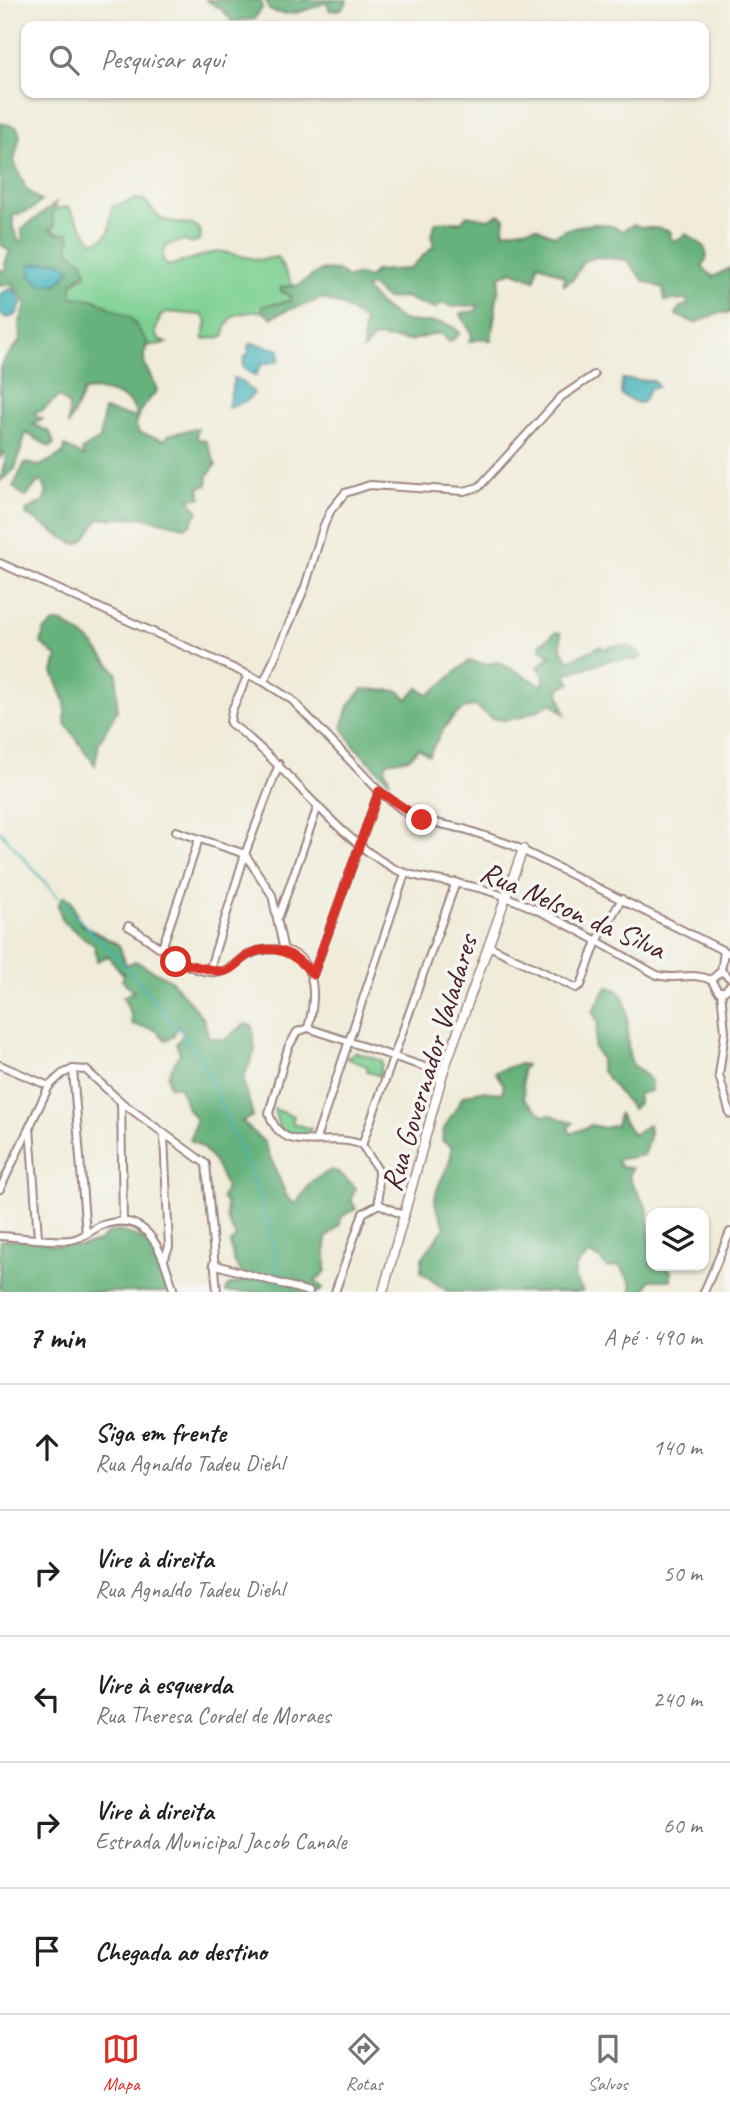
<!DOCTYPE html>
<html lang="pt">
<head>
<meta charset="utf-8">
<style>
  :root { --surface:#fff; --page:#f6f6f6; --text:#202124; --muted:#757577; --line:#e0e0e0; --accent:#d93025 }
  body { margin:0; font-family:Caveat,sans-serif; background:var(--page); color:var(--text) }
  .controls { position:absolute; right:21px; bottom:21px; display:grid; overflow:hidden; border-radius:14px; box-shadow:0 2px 5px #0004 }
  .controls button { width:63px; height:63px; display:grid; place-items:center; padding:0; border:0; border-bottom:2px solid var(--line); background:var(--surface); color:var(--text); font:35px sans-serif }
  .stop { position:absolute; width:21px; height:21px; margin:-16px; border:5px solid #d93025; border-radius:50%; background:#fff }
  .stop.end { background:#d93025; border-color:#fff; box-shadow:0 2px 7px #0008 }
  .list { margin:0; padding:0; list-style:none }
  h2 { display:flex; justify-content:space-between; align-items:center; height:91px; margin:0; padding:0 28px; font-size:30px }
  h2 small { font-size:23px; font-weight:400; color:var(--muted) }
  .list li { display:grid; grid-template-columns:46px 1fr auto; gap:21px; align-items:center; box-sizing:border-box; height:126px; padding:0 28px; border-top:2px solid var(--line) }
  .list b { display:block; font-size:26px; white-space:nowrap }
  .list p { margin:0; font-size:23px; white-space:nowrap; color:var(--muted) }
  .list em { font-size:23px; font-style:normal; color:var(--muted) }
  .icon { flex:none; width:38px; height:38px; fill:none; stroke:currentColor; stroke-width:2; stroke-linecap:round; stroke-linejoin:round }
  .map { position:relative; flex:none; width:730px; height:1292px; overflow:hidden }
  .search { position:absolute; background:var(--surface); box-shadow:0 2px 5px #0004; left:21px; right:21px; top:21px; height:77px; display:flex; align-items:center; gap:18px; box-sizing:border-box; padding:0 24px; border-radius:14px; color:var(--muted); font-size:26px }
  .sheet { height:721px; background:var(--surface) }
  nav { display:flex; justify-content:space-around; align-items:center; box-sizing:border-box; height:98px; border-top:2px solid var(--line); background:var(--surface); font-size:19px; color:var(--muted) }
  nav a { display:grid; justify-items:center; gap:4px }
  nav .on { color:var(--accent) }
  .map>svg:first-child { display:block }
  .green { fill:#7dd092; stroke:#64785e; stroke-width:2 }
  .forest { fill:#66b27c; stroke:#586854; stroke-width:2 }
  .water { fill:#42b3ba; stroke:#466972; stroke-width:2 }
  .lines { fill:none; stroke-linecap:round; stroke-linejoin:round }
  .stream { stroke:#42b3ba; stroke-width:2 }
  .minor-casing { stroke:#9d8682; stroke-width:10 }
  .tertiary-casing { stroke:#9d8682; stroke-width:11 }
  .minor { stroke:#fff; stroke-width:6 }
  .tertiary { stroke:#fff; stroke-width:8 }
  .route { stroke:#d93025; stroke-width:9 }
  .labels { text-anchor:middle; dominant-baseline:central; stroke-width:7; stroke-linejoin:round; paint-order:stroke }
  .street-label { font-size:30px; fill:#4a1f2b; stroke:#f6f6f2 }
</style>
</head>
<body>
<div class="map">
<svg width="730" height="1292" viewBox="0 0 730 1292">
  <rect width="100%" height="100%" fill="#f6f6f2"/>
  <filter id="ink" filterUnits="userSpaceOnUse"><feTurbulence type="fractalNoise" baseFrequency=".0143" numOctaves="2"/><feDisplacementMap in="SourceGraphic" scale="14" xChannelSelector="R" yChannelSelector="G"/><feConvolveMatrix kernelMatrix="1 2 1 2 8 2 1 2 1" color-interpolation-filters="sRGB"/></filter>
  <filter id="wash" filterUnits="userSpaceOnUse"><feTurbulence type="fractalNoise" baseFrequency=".00686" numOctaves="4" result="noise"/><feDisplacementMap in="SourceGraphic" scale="28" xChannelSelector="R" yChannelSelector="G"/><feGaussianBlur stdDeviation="1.57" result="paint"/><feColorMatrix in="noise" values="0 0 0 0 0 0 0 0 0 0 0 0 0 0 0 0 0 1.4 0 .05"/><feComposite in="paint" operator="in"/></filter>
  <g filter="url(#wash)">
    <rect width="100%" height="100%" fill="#f0ecd9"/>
    <g class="green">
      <path d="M136,199l8,1 17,19 35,7 5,6 -1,8 -8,4 -8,-4 -16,5 -5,7v8l5,6 50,-15 42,9 17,-3 16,28 -12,6 10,7 -2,3 -25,5 -2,5c-24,3 -32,-1 -39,26l-20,2 4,-17 -5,-7 -34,-3 -8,5 -5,16 4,7 8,3 -20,3 -4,-8 -50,-39 -21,-2v-13l14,-9 -3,-13 -15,-11 2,-14 -21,-8 5,-20 14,-2 24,34 9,-1 8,-8 3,-25z"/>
      <polygon points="355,1052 382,1061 380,1076 367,1071 367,1066 346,1058"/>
      <polygon points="274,1109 294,1116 292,1123 311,1129 303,1138 279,1129"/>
    </g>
    <g class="forest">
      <polygon points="206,0 261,0 262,8 254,19 232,21 221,9"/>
      <path d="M266,0h81c-1,10 -10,11 -18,10v-5l-5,-2c-18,8 -36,15 -55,7z"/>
      <path d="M0,123l17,4 3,8 -6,27 12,27 15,12 -8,8 -20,7v12l6,14 3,-1v-12l34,-26 -4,13 3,10 -6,3 9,6 11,-3v19l14,11 3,9 -14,13v13l21,2 38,19 17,25c-11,25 4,28 9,48l-15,17 -7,16 4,9 25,7 4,-5 30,-7 -2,10 10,3 10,24 -8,10 -1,10 -8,2 2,11h-12l9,13 -7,13 -6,3 -44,-10 -42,2 -15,21 -7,4c-20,-6 -32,-21 -51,-29l1,-5 16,-8 4,-10 -5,-10h-4l-12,15 -13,-10 12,-24 15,3 24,-13 1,-7 19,11 -2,-7 18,-11 4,-29 33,8c-3,-23 -33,-30 -53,-27l-16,35 1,-20 -10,-10 -17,15h-5l-3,5 9,3 -11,5 18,8 4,12 -4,3 -24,-14 -11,36 -15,12 6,-24 -2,-5 -4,6v-88l4,-10 16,-19 -1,-17 8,-20 -15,-20 -12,2v-16h6l-1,-7 5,-12 -10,-7z"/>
      <path d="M499,214l6,4 -2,14 33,-5 19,9c17,-12 49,-17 67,-5l11,-6c14,5 26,1 38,7v8h8l7,-6 18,12 3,11 -5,10 11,10 17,-9v45h-11l-24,10 -19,-8 3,-7 9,-4 -1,-5 -22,2 -2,-13 -19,-7 -17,-21 -29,-3 -15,4 -9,17 -10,7v-9l-26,-13 -3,17 -23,-9 -12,6 -9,64 -7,-3 -15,4 3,-7 -12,-22 16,-2 2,-6 -25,2 -10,-4 -9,6 -30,-12 -18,2 -14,-13 -7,2c8,11 29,31 42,33 18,3 41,-3 53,12l-10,9 -11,-9 -30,8 -34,-4 -12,13 1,-29 -21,-15 -21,-8c-13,8 -41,11 -50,20l-9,-6 -1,-6 29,-5 -1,-5 -9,-5v-4l17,-2 23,-15 17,1 10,7 11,-3 10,3 7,-7 33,-2 25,-23 -3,-11 5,-13h25l6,-7 21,4z"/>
      <polygon points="55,622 63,623 90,641 117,673 117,711 99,742 95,765 65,723 65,701 53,672 57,657 41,643 44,631"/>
      <path d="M556,632l5,1v15l8,13 31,-15 3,3c13,-6 33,-5 39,8l-6,3h-25l-43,13 -2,4 5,6 -10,4 -2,5 6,22 -13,-11c-18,9 -42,23 -62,14 -5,-2 -10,-8 -14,-11 -22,0 -38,31 -47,49l-11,-7 -8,10 -23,4 -2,6 5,14 -35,-35 -13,-20 8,-23 13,-15 36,2 9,8 10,-11 11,7 40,-34 16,3 14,-2 44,24 1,-10 -6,-9 13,-12 -9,-5 -2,-6z"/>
      <path d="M64,896l7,4 9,24 39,21 7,20 9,-4 36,19 32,38 6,19 15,3 21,-16 7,2 3,24 -12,30 10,36 -11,5 22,21 22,53 9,10 17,-24 19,-11 7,2 18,16 -5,11 5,10 -14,7 -3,10 -13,12v33l-11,10 8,7 -4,4h-93l2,-6 13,-4 3,-6 -10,-14 -4,-19 6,-6 -9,-17 -1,-17 -4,-5 4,-11c-8,-18 -16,-39 -36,-47l6,-20 -10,-14 -6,-19 -11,-1 -1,-11 12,-22 -4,-9 9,-12 -7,-7 -5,12 -7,3 -10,-10 -24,-6 -1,-9 -8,-18 11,-6 -12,-11 2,-5 -16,-19 -11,5 -2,-15 -32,-24 -5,-17z"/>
      <path d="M607,987c32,2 15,56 24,74 4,9 15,12 20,20v10l-13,3v9l-6,6 -31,-39v-11l-7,-12 4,-24 -5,-12z"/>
      <path d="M518,1064l8,1 -4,5 2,29 20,17 7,-1 22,8 -5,5 3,6 20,-9 13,3 12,-3 3,-11 14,21 16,-11 1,9 -6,22 -28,5 5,7 11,1 -3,10 19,32 3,56h13l7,5v9h-21l-5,12h-13l-1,-10 -12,-16 -12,2 -8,-10 -10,-4 -14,14v11l8,12 -3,1h-132l-27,-20 1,-14 23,-31c-3,-10 -10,-17 -10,-27 1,-21 19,-33 16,-54l-9,-5 2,-12 19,-33 17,-5 22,2 2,-8 -9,-13z"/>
      <path d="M118,1231c41,7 39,29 54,61h-167l-5,-3v-49h36l16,5 29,1 17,-4 10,-9z"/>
    </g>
    <g class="water">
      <path d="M59,261l12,8 -14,15c-16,4 -26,-3 -28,-19l4,-1z"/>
      <polygon points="12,288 22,302 16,315 7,318 0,315 0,294"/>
      <polygon points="253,343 280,350 279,361 262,364 255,376 243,368 244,358 249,353 248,346"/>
      <polygon points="234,378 242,381 254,393 248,400 228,408"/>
      <polygon points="622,379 654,381 658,387 650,388 643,402 637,403 621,395"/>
    </g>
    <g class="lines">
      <polyline class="stream" points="0,831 65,905 132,973 198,1053 257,1187 271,1234 280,1281"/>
    </g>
  </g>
  <g filter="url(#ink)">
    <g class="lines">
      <defs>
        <g id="minor">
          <polyline points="0,563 264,682 292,700 379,791 405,812 422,820 464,829 512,845 730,954"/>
          <path d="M248,675l-16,35 -2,13c59,43 99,109 163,145 23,12 65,13 93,22 58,18 118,55 171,85 19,6 35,-4 54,5"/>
          <polyline points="264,682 305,587 324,525 331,510 345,493 370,485 464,491 479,487 561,397 594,375"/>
          <polyline points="176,831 245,854 272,895 284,951"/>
          <polyline points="279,916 318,806"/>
          <path d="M128,926c29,16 49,42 83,46 22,2 28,-17 47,-21 57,-12 61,37 50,77"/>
          <polyline points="489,946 576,988 581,985 597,941 622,899"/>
          <polyline points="162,948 199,839"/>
          <polyline points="209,971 245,854 279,764"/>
          <polyline points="721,971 724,952"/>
          <polyline points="313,975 379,791"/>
          <polyline points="730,978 721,971 711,980 718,991 725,991 730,985"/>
          <polyline points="721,991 725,1032 719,1075 730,1114"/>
          <path d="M308,1028l-11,4 -9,16 -19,65c13,46 60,17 93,32l16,25 1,34"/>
          <polyline points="308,1028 443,1073"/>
          <polyline points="0,1065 49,1086"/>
          <polyline points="73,1069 86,1234"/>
          <polyline points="121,1102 123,1221"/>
          <polyline points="30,1128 38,1237"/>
          <polyline points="316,1139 405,874"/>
          <polyline points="362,1145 456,882"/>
          <polyline points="0,1189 49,1086 62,1074 73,1069 86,1070 121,1102 206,1164 217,1292"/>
          <polyline points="379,1204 405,1216"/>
          <path d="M0,1236c18,1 56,6 71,4 13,-2 23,-13 35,-16 46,-14 58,35 68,68"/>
          <polyline points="164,1259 169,1247 164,1136"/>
          <polyline points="213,1264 309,1292"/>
          <polyline points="335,1292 363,1213 379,1204"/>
          <polyline points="704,1292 730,1232"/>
        </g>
        <polyline id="tertiary" points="383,1292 443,1073 523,849"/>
      </defs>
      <use href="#minor" class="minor-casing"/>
      <use href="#tertiary" class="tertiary-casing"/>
      <use href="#minor" class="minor"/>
      <use href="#tertiary" class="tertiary"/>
    </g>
  </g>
  <g class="lines" filter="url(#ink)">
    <path class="route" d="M176,962l46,10c10,-2 15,-9 23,-15 26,-17 51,-4 68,18l66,-184 43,29"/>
  </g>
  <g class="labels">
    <g class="street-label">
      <text transform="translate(573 910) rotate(24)">Rua Nelson da Silva</text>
      <text transform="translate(429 1063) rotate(-73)">Rua Governador Valadares</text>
    </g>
  </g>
</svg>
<div class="controls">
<button><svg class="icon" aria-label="layers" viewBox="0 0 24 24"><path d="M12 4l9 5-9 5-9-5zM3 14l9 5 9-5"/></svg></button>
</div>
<div class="stop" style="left:176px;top:962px"></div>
<div class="stop end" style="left:422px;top:820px"></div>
<div class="search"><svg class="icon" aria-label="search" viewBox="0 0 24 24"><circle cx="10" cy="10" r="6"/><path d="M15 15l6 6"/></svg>Pesquisar aqui</div>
</div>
<section class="sheet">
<h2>7 min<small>A pé · 490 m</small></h2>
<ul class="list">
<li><svg class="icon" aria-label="ahead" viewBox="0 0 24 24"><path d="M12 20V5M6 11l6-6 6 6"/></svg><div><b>Siga em frente</b><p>Rua Agnaldo Tadeu Diehl</p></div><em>140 m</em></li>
<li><svg class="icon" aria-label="right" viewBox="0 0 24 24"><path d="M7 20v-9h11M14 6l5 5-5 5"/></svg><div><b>Vire à direita</b><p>Rua Agnaldo Tadeu Diehl</p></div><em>50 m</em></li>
<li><svg class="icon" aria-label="left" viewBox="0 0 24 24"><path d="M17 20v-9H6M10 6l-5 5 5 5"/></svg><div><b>Vire à esquerda</b><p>Rua Theresa Cordel de Moraes</p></div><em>240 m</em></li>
<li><svg class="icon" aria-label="right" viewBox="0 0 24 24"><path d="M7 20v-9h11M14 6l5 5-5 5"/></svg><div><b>Vire à direita</b><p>Estrada Municipal Jacob Canale</p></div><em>60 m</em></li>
<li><svg class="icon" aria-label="arrive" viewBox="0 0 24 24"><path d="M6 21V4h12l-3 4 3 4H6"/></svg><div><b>Chegada ao destino</b></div></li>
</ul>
</section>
<nav>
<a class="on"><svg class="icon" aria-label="map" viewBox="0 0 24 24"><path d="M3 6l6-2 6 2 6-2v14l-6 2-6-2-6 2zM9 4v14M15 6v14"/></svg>Mapa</a>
<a><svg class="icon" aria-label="directions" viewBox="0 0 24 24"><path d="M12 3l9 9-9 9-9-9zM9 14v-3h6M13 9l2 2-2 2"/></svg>Rotas</a>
<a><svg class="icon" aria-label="saved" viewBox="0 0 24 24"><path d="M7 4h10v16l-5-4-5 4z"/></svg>Salvos</a>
</nav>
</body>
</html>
